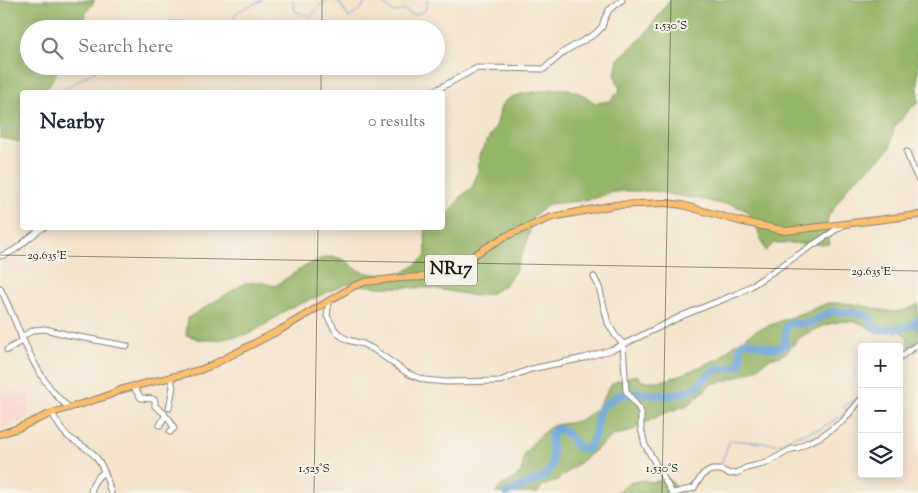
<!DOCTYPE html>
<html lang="en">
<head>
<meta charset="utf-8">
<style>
  :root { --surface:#fff; --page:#f6f6f7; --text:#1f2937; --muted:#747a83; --line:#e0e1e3 }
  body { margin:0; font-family:"Sorts Mill Goudy",serif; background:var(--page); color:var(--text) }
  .controls { position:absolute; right:15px; bottom:15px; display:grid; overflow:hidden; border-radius:5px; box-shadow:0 2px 12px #0003 }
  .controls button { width:45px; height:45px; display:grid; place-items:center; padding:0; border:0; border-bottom:1px solid var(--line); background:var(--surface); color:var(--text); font:25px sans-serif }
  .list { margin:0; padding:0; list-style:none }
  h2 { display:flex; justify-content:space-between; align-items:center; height:65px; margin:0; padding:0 20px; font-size:21px }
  h2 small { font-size:16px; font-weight:400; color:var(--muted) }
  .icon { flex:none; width:28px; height:28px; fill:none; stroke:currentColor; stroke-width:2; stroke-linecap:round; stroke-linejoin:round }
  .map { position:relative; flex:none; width:918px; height:493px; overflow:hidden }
  .search { position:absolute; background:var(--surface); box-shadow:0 2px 12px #0003; left:20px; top:20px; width:425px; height:55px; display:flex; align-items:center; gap:12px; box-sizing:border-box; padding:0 18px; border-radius:28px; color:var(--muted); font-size:19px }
  .panel { position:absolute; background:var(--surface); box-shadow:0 2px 12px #0003; left:20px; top:90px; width:425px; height:140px; border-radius:5px }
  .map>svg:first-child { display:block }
  .built { fill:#f7d1c9 }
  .forest { fill:#95b669; stroke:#586942 }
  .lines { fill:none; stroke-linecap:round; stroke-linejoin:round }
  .stream { stroke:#69a1d8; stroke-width:1 }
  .river { stroke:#69a1d8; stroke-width:8 }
  .minor-casing { stroke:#888074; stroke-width:7 }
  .major-casing { stroke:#888074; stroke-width:8 }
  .minor { stroke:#fff; stroke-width:5 }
  .major { stroke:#fabe6d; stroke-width:6 }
  .ticks { fill:none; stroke:#1c1c1c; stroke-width:1; stroke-opacity:0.45 }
  .labels { text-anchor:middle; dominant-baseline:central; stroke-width:4; stroke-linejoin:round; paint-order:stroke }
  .shield { fill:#f7f3e8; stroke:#5e5c59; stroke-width:1 }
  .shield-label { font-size:18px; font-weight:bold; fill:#1c1c1c }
  .ticks-label { font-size:12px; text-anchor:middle; fill:#1c1c1c; stroke:#f7f3e8; stroke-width:4; stroke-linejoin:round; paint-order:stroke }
</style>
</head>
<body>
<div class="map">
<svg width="918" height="493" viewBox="0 0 918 493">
  <rect width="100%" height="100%" fill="#f7f3e8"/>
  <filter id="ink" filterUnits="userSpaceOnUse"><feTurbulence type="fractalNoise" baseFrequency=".02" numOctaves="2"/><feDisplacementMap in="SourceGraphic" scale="10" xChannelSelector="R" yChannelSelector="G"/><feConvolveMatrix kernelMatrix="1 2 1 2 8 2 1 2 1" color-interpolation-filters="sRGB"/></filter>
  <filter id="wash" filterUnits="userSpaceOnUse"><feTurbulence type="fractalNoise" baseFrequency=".0096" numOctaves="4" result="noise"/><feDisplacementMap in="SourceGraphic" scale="20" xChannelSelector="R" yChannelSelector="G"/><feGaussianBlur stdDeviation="1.12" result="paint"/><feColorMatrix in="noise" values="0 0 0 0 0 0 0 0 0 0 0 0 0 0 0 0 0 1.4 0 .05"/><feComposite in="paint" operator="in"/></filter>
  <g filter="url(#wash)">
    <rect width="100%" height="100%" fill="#f4e4cd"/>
    <polygon class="built" points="0,391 28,394 28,419 0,430"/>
    <g class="forest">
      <polygon points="0,0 95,0 86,13 81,29 29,29 29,66 62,66 58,70 46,90 46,92 22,92 22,142 0,138"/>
      <path d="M670,0h248v103l-6,4 -18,21 -4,20 -9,10 -31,26 -22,33 -2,14 4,13c-19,2 -37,-2 -56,-1l-8,8 -7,-17 -3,-13 -11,-11 -14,-6 -15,-1 -15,-4 -29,-4 -17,-4h-31l-15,2 -14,5 -15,3 -31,3 -16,13 -6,25 -12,29 -10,14 -14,8 -15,3 -45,-8 -52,-1 -32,-3 -59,25 -25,17 -14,8 -32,6h-16l-15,-5 2,-17 57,-35 15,-1 15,4c14,-9 39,-28 55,-29 14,-1 18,7 28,13 10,5 35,6 46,2 8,-3 15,-11 22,-16l-1,-28h17l1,-8 9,-10 9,-13 12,-11 5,-16 1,-15 18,-31 4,-18 6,-7 14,-5 32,-5h15l14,5 13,9 15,-2 10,-11 -5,-15 3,-16 25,-22z"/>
      <path d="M828,303c11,0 22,0 32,2 22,4 36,13 58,-1v46h-4l-6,-5 -1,-8 -6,-5 -24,1 -13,-8 -7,-3 -15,-1 -16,4 -22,10 -7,5 -10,12 -7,4 -10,2 -15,12 -29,11 -15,3 -21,20 -30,11 -31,17 -15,3 -58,46 -14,5 -4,7h-42c4,-10 16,-11 23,-19 5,-5 3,-12 5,-18 2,-7 19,-24 25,-28 6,-4 12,-4 19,-5 8,-1 18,-5 24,-11 6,-4 10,-12 14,-18 1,-2 1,-5 3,-7 5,-6 20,-11 28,-12l5,6h18l16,-4 44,-19 11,-11 24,-16z"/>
      <polygon points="668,479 673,483 679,493 616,493 630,483 642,480 654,482"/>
    </g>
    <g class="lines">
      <g class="stream">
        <polyline points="293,0 295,11 311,17 318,7 329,0"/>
        <polyline points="333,0 340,3 349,18 363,7 365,0"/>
        <polyline points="381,0 382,3 393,12 404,10 413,15 425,11 428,0"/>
        <polyline points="120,29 121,23 129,22 157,24 168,22 183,21 195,25 227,24 231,23 237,12 262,0"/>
        <polyline points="59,92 99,69 101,66"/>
        <polyline points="0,129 2,129 14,127 18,130 22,130"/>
        <polyline points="899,353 915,342 918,336"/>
        <polyline points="672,490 686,488 707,466 721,464 730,440 778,444 797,435 820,429 846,413 844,404 855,401 862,393"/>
      </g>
      <path class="river" d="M506,493l38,-16c15,-14 5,-26 8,-44l5,-4 8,2 14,17 8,1 5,-6 3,-8 3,-20 6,-10 14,-9 18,-3 12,2h27l11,-3 12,-6 9,-10 12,-7h11l9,-4 2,-8 -1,-9 5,-6c15,0 26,12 40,3l1,-18 3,-3 21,-1 23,-12 25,2 11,3 3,9 8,5 24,-2 10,-3 4,-5"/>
    </g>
  </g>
  <g filter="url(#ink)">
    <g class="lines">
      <defs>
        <g id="minor">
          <polyline points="429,92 436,90 477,68 544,69 565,51 595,34 602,27 604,20 609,10 622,0"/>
          <path d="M907,152c2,10 7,17 11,27"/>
          <path d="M0,256c17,-3 28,-20 43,-28"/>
          <polyline points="594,277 599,287 608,323 615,335 623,344 626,391 638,407 641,412 641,428 645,445 672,493"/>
          <path d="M0,288c21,42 32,88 69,120"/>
          <polyline points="329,301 327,316 335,330 341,336 348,340 363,344 373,349 407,373 419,378 425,380 446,382 500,381 531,369 584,358 614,349 684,315 739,293 751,286 843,225"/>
          <polyline points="21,337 34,330 45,329 69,335 127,346"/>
          <polyline points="7,350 23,340"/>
          <polyline points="899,358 918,344"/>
          <polyline points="133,386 141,398 153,399 155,401 155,406 164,413 165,416 169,419 174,428 170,432"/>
          <polyline points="169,408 173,387 170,377"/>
          <path d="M52,413c5,9 9,18 18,25 10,7 21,11 28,22 7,9 10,22 13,33"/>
          <polyline points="160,425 165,416"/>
          <path d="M91,493c1,-10 5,-15 13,-21"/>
          <polyline points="674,493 694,488 703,474 712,470 721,470 730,474 737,473 746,468 766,463 792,449 798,448 808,442 820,437 843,421 862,398"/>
        </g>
        <polyline id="major" points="0,434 18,428 52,413 104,397 123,389 200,370 212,365 280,330 354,286 365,282 400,278 423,277 440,275 449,271 487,247 506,236 552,217 615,205 666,203 682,205 739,221 786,231 918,215"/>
      </defs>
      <use href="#minor" class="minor-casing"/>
      <use href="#major" class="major-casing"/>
      <use href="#minor" class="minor"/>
      <use href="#major" class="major"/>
    </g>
  </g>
  <path class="ticks" d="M322,29v-29M321,92v-26M0,255l918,16M314,493l4,-265M662,493l9,-493"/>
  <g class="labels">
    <rect class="shield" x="425" y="254.5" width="52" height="31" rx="4"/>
    <g class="shield-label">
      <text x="451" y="270">NR17</text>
    </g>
  </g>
  <g class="ticks-label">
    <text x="671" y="29">1.530°S</text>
    <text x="47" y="259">29.635°E</text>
    <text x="871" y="275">29.635°E</text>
    <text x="314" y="472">1.525°S</text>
    <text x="662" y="472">1.530°S</text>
  </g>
</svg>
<div class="controls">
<button>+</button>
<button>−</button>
<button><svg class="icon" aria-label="layers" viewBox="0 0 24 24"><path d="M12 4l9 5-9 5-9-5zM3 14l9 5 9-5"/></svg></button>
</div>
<div class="search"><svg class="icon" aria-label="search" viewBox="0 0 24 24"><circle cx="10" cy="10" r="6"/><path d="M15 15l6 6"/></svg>Search here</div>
<section class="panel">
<h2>Nearby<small>0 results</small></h2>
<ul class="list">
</ul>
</section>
</div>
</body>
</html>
